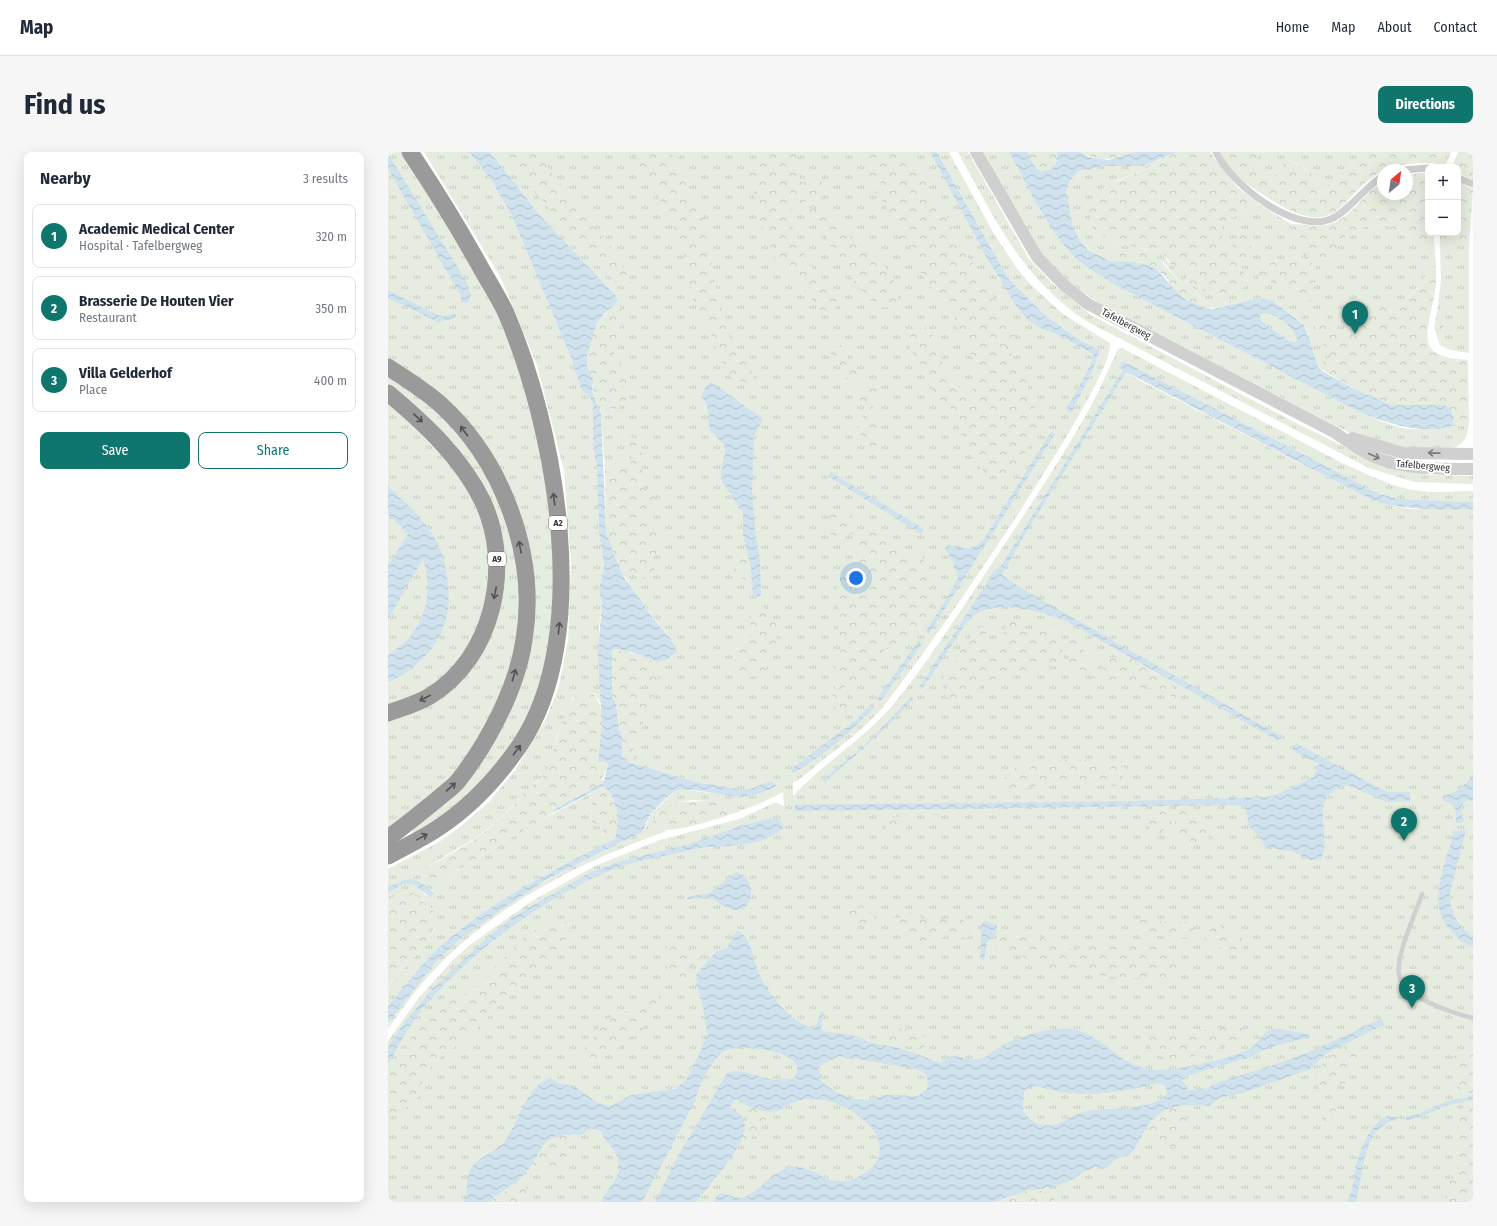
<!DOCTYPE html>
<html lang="en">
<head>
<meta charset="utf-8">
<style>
  :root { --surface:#fff; --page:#f6f6f7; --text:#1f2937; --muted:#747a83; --line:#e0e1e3; --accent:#0f766e }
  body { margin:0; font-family:"Fira Sans Condensed",sans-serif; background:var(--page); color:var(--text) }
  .controls { position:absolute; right:12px; top:12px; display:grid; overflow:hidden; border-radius:8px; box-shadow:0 4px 16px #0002 }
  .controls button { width:36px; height:36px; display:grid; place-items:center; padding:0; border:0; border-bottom:1px solid var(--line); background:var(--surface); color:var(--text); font:20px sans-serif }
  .compass { position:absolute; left:989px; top:12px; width:36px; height:36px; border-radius:50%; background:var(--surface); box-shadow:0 4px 16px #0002; rotate:29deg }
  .you { position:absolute; left:468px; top:426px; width:14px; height:14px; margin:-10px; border:3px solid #fff; border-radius:50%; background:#1a73e8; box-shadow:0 0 0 6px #1a73e833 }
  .badge { display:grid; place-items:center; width:26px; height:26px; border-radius:50%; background:var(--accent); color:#fff; font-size:13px; font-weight:700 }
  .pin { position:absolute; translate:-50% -33px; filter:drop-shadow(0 1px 2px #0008) }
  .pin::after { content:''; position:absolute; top:21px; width:14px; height:12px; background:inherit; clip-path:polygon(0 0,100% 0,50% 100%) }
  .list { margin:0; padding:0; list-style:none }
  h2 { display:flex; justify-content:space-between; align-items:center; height:52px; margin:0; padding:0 16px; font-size:17px }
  h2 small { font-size:13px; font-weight:400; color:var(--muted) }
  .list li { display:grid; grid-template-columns:26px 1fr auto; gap:12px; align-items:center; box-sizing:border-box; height:64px; margin:0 8px 8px; padding:0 8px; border:1px solid var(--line); border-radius:8px }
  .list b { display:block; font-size:15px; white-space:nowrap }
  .list p { margin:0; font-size:13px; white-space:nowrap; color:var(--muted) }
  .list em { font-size:13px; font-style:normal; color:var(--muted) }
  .actions { display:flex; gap:8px; padding:12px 16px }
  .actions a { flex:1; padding:9px 0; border:1px solid var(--accent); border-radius:8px; text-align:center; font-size:14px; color:var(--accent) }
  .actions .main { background:var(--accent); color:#fff }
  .map { position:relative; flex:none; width:1085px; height:1050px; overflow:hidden; border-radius:8px }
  header { display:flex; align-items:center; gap:24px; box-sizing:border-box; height:56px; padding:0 20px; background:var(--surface); border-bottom:1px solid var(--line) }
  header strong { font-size:19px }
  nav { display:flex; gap:22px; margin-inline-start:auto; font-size:14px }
  .intro { display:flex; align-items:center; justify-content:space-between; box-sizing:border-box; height:96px; padding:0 24px }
  h1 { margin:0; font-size:28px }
  .button { padding:10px 18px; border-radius:8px; background:var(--accent); color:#fff; font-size:14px; font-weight:700 }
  main { display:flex; gap:24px; padding:0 24px }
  aside { flex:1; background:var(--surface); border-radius:8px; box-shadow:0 4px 16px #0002 }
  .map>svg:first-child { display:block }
  .grass { fill:url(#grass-tufts); fill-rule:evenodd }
  .forest { fill:url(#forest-crowns) }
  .water { fill:url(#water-waves); fill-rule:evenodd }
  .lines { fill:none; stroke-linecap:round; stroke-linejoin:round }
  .service { stroke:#d0d0d0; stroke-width:4.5 }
  .pedestrian { stroke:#d0d0d0; stroke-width:7 }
  .tertiary { stroke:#d0d0d0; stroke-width:12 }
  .motorway { stroke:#9a9a9a; stroke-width:17 }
  .oneway { stroke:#525252 }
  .oneway2 { stroke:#7a7a7a }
  .labels { text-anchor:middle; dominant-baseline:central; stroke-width:4; stroke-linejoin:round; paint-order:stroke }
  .shield { fill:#fff; stroke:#707070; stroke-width:1 }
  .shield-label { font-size:9px; font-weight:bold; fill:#333 }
  .street-label { font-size:10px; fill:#333; stroke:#fff }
</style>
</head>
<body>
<header>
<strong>Map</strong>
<nav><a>Home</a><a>Map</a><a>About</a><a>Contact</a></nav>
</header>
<div class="intro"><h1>Find us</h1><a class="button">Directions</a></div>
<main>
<aside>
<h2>Nearby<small>3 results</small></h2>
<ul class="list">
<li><span class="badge">1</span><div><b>Academic Medical Center</b><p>Hospital · Tafelbergweg</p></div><em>320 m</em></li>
<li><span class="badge">2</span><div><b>Brasserie De Houten Vier</b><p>Restaurant</p></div><em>350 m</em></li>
<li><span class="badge">3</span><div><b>Villa Gelderhof</b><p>Place</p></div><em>400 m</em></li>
</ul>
<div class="actions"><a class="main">Save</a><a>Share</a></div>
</aside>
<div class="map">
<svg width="1085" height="1050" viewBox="0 0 1085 1050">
  <defs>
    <pattern id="grass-tufts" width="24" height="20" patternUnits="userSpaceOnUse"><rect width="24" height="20" fill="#e6ecdf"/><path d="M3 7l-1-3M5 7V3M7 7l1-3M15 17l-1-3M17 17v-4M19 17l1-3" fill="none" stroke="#c6cbc0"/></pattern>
    <pattern id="forest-crowns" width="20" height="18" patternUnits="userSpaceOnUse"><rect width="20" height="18" fill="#e6ecdf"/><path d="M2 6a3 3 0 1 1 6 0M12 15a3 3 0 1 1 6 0" fill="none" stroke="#c6cbc0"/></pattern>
    <pattern id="water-waves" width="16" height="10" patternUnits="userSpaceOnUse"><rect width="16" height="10" fill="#cfe2ee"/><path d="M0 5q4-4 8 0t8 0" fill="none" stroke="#b2c2cd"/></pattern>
  </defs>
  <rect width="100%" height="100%" fill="#fff"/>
  <g class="grass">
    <polygon points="0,0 20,0 33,19 128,197 168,364 165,495 143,564 86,644 22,690 30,656 0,678"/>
    <path d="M36,0h45l22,28 20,34 61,146 9,30 9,7 3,8v40l4,24 2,64 5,32 -5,25 3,13 -3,25 2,75 -7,-10 -21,5 -16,38 -4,19 -8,18 -45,46 -23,18 -55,33 17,16 14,-13 84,-51 51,-27 4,5 -1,6 1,17 11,5 1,10 12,1c-65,32 -133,65 -185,116 -15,16 -29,34 -43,51v-20l33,-37 14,-20 -3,-20 -12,-11 -20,-5 -12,8v-8l16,-9h8l15,12 8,-4 -5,-3 -27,-9 -15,7v-18l51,-27 22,-16 28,-24 27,-33 30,-50 13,-33 9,-46 3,-76 -7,-93 -27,-106 -36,-87z"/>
    <path d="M102,0h440l69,127 39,48 24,10 32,18 6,-5 -22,-11 -33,-24 -37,-37 -71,-126h12l45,82 24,36 13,15 32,29 47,29c7,36 -193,324 -227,364 -19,22 -42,39 -64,56 -8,7 -17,15 -26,20v13c30,-33 70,-56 100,-91 33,-40 61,-85 90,-128 37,-56 75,-112 108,-171 10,-19 18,-38 27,-57l4,-1 220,115c25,11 51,25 78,28 18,2 36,0 53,0v11h-4l-69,-3 -20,-5 -257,-133 -3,7 17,11 236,122 36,8h64v693h-1085v-161l30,-42 35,-39 17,-15 62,-44 63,-35 65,-26 79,-21 35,-16h3l7,3 -1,-14 -24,12 -30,11 3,-6c-18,-6 -41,-15 -58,-3l-7,-3 -12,14v13l12,1c-82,29 -166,70 -228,134 -19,19 -35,41 -51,64 0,-13 16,-28 24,-38 7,-9 14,-19 23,-28 28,-30 75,-63 112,-83 33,-18 67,-32 99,-52l2,-9 5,-7 21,-20 5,-2h8l56,7 28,-8 -15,-3 -7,3h-9l-44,-7 -70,-21 -10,-58 55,-64 -37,-46 -18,-34 -10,-73 -5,-72 -9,-23 26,-89 -2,-6 -76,-81z"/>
    <path d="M570,0h10l61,107 23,24 39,32 203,107 90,44 45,9 44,1v8l-59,-2 -45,-14 -283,-147c-66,-45 -91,-102 -128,-169z"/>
    <path d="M595,0h26c19,33 42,84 70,109 11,9 24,16 36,24l238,124c16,7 32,15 50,19 21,4 44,-2 66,-3l-3,12 -4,6 -10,6 -54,-1 -48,-15 -246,-127c-21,-14 -41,-27 -57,-46 -27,-32 -44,-72 -64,-108z"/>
    <path d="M871,0h105l-26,24 -8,14 -5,3c-7,-5 -8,-13 -13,-19 -7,-6 -17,-13 -26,-14l-9,14 -7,3c-12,-7 -16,-12 -11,-25z"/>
    <polygon points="1052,0 1063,0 1057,15 1045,11"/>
    <path d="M778,5l-1,4 -49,20 -29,24 7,28c9,2 15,6 24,9 12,5 28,8 41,7l10,14 17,9v9c31,19 31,15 64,4l-9,-18 2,-3 6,-36 -21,23 -6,-11v-17l37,-19 32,20 12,18 33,9 2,-10 26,-14 20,-3 36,16 14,2 2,25 -5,3 -32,39 -39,28c-8,-2 -16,-2 -23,-4 -6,-2 -18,-9 -24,-12l18,36 -13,10 -10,-34 -4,-8 -11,-9 -21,-16 -15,-2 -21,5 -2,-4 -10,5h-14l-25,-16 -22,-26 -50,-9 -8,6c-9,-5 -19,-9 -25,-18 -6,-10 -14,-37 -14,-48 0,-9 7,-16 12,-22l31,-5h34zM906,104l15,4 -19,29 -32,-11 5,-16 21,-2z"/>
    <path d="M1052,91l29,4v106l-19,-3 -10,-5c3,-12 7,-24 -3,-34l4,-30z"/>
    <path d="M877,161c13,2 29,14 32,27l-2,2 -5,-1 -29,-20 -1,-6z"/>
  </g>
  <g class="forest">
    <path d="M117,0h40l-1,11c32,41 64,71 87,119l-2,4 -6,1 -7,-4 -43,-43 -10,-15 -41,-48z"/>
    <path d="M244,0c11,0 24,0 35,0 11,2 20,33 22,44 17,12 18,33 21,53l-2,2 6,20 1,15 6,13 1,12 7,16 -2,6 10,19 16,21v8l-4,3 -17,-6 -6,-6 -13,-31 -2,-9 -10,-16 -2,-8 -7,-11 -7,-39 -10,-28 -5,-7 -5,-15z"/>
    <path d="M375,0h30l5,3 1,27 21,-1 10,8 -41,22 -3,-3c8,23 15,44 29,64 5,6 22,23 23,29 0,5 -3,8 -6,10l-12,-1 -17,-22 -12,-10 -16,-20 -16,-39 -6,-37 -4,-6 3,-7 15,14 -10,-13z"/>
    <path d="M488,0l30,1 21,26 2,16 21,26 4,12 -1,6 24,30 39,67 -2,3 -6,2 -2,7 7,9 1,8c18,19 22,44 23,69l-19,29 -10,10 -12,3 -12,-4 -15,-18 -15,-40 -5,-8 -12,-8 -19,-39 -8,-9 -1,-12 5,-8 12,-3c9,8 11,20 15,31 4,10 16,30 26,35 8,-3 11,-10 14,-18l-26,-52v-6l-19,-22 -20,-30 -4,-8 -2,-13 -9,-4 -17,-38 -10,-10 6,-5 1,-4 -11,-4 -3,-7 2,-4 -4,-3v-5z"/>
    <polygon points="639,0 669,0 668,13 661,18 653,19 648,16"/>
    <path d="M692,0h56c-20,8 -37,10 -56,0z"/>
    <path d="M789,0h33l27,35 22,17 -37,19v17l6,10 21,-23 2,25 -10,15 9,18c-33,11 -33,15 -64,-4v-9l-10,-2 -17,-21c-13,1 -29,-2 -41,-7 -9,-3 -15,-7 -24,-8l-7,-29 18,-19 60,-25 1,-4z"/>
    <path d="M832,0h39c-5,13 -1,18 11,25l7,-3 9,-14c9,2 19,8 26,14 5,6 6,14 13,19l5,-3 8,-14 26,-24h76l-7,11c-17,0 -38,0 -53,9 -16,9 -27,24 -40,36 -23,21 -55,1 -75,-12 -17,-10 -37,-25 -45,-44z"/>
    <polygon points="1070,0 1085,0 1085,28 1070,21 1070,15 1064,15"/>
    <path d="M1032,21l8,1v59h6v9l-14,-2 -36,-16 -20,3 -26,14 -1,19c-16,8 -21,1 -36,-7l2,-11 -12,-18c11,0 24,3 35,1 24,-4 36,-31 57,-43v12h24v-19z"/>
    <polygon points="1070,30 1085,37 1081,95 1052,91 1052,81 1070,81"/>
    <path d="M424,55c9,7 20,8 29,16 5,3 8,14 11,19 24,7 41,31 47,54l-5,8 -10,5c-22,-10 -28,-29 -44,-45l-3,-5v-4c-7,-2 -6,-10 -8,-15l-6,-4 -7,-13 -10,-8 1,-5z"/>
    <path d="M747,96l21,8 29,32 25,16h14l10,-5 2,4c-17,7 -38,7 -53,-5 -9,-7 -15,-21 -25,-27 -16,-11 -37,-6 -53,-12l8,-6z"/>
    <polygon points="906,104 921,108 927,115 928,127 922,152 902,137 870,126 870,120 875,110 896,108"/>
    <path d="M1048,115c0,8 0,17 -1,25 -2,13 -11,41 -6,53 6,13 27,14 39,15l1,65 -16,1 1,-6 -10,-15h-52l-40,-17 -34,-21 12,-10 -17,-36 13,-6c7,23 14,16 34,22l1,-20c12,-10 22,-16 38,-8l32,-39z"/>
    <path d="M230,150l7,11 -6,7 4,9 -1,5h-5l2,11 -7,12 1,4h7l10,12 -1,8 -6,4c3,16 9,10 -5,24 -14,-2 -21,-5 -26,-18 3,-9 -3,-14 -5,-23 -3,-16 6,-42 17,-53 4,-5 10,-8 14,-13z"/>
    <path d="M1049,159c11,10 6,21 3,34l-6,-17z"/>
    <path d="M448,193h7l4,4v12c14,4 10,10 11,20l4,5h5l2,-6 5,-2 6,10 -6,5 3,4v7l-5,4 -2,5 7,2 5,5 -2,6 -4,5 5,12 -3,7 -12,-4c2,-10 -3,-9 -9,-14l7,-20 3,-3 -3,-7 -10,-5 3,-8 -5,-10 -5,-1 -4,-3 -2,-8 -11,-7 2,-11z"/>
    <path d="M242,285l4,1 5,5 -2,6 8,8 -8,9 11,9v9l-5,4c7,3 21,13 13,22 -2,3 -8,4 -11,6l15,15v9l-4,7v8l-5,4 6,4 -5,17c-12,1 -14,-11 -28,-3l-8,-18 -10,-28 -1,-61 6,-1 2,-5 5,-2 10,5c8,-8 1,-18 -2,-27z"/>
    <path d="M455,357c10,5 13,11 13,23l-11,5 -2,3 -10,-2 -3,-5 1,-9 -3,-2 1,-8 3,-2z"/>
    <path d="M488,377l18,15 7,2 4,8h16l8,19 5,20 -2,17 -19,30 -27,8 -19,28 -9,7 -13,4v5l4,12 -5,6h-6l-5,-5 -1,-7 5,-16 -1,-23 4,-5 2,-9 -4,-17 3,-16 -4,-6 -1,-9 1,-24c5,-5 17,-8 19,-17 3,-10 -3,-14 6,-24h8z"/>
    <path d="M358,406l3,2 2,20c-10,0 -14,-4 -18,-13l4,-8z"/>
    <path d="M375,455c3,3 7,6 9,9 12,16 -1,44 -9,59l-11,3h-12l-7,-27 7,-13 12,-1 -2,-16 2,-13z"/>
    <path d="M626,468c7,1 7,3 10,8l9,5 6,-1 1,-6 4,-1 3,2 4,-2 4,1 4,6 -2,3 5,10 2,13 4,3c5,-6 2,-14 -1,-20l8,-4c9,3 7,9 10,18l9,-5 1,6 -7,6v6l7,6 1,3 -2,1 -12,-9 -6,3 -14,-7 -11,2 -7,-6 -9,11 -10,-2 -12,7 -7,1 -5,-2 -6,2 -6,6 -34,16c-16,-1 -14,-22 -7,-32 3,-5 10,-7 11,-12 1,-3 1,-6 2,-9l9,-5 1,-6 7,-4 3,-5h5l1,4 -4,7 6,3 1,10 8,1 7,-24 3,-5z"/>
    <path d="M227,497c14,4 34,5 44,18l-2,11 3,3 -4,5 -10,-3 -6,3 1,3 12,6 3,7 -1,6 -13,3 1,14 -9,21 -1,16 -7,-1 -4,-5v-21l-3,-6 -3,-26 -4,-7v-45z"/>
    <path d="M723,505l20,1 35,20 16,22 -2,4 -4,1 -3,-3 -3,-8 -19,-6 -6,2 -17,-10 -13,-1 -2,4 -4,-1c-5,-5 -8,-13 -5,-19h3z"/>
    <path d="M200,537c22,16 14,51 10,74l6,-2 4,3 -5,13v6l-49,26v3l-101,61 -14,13c-8,-1 -13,-7 -18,-12l1,-4c27,-15 56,-30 79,-52 8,-7 16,-16 23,-24 7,-7 16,-14 21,-22 13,-21 16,-77 43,-83z"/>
    <polygon points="670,608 697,608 738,616 731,634 650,630 644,636 611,637 611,631 632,611"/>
    <path d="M216,634c16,15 15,33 12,53l-12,-1 -1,-10 -11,-5 -1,-17 1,-6 -4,-5z"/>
    <path d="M318,649l24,4 2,4 -3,6c-24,7 -49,17 -74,15l-1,-3 2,-3 -3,-2 7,-12 7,-7 7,3 6,-4z"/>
    <path d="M803,656l7,2 11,27 -3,4c-5,0 -17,3 -22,1 -10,-4 -4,-14 -20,-13l-4,7 -8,-1 -5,-14v-11l13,-1 4,1 5,11 4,2 4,-2v-10z"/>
    <polygon points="504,665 515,665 519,675 498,677 497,669"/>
    <path d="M24,740c5,4 22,17 24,24 5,18 -37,56 -48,70v-85l12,-8z"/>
    <polygon points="479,755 486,766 482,775 455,766 455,759"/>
    <path d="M520,760l9,2 7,6 38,-2 8,14 -2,6 -6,1c-10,-5 -18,-4 -27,2l-8,-1 -7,3 -16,-5 -12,-15v-5h9z"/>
    <polygon points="762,767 782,771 804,769 808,785 786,787 763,782 750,785 751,768"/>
    <polygon points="176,769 183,772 182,781 161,811 113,850 83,884 55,903 38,921 30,945 13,961 0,965 0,926 15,897 34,870 56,852 73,845 93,830 137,784 152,775 170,772"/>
    <path d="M828,770l13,12 12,-3 2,19c-16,3 -26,-2 -39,-11z"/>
    <polygon points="625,778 644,786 651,784 673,796 685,797 735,791 772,791 794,809 795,818 788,826 768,827 726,825 672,818 649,814 631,802 619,806 607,796 611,788"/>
    <polygon points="281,793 289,796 304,796 316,804 312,810 307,810 296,829 289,828 290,822 284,825 280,818 278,797"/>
    <path d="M267,837l5,2c-1,15 -10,31 -22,42 -6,5 -11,8 -16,15l-14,-1 -8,15 -13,3 -7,-4v-7l17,-21 4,-12c20,-8 26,-7 41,-24l11,3 -1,-8z"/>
    <path d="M853,874l4,2 1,9 -11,7 -40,11 -5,7 -23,3 -1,-6c-8,-4 -21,-11 -15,-22l4,-2z"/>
    <path d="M511,876l22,6 5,6 -3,14 -9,-3v-4l-14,-2 -20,-7 2,-3c9,2 12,-1 17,-7z"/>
    <path d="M959,893l13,3 -13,35 -26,8 -7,-11c4,-17 19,-27 33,-35z"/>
    <path d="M1070,897l15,3v40l-5,2 -7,-3c-4,-14 -11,-28 -3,-42z"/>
    <polygon points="947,943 951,952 940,973 934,971 935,955"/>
    <polygon points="348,947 385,959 359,991 353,986 342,955"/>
    <path d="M1085,947v103h-27l4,-23 7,-4 2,-5c-3,-11 -1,-22 -1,-32 1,-16 -1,-31 15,-39z"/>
    <polygon points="787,954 794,957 798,965 805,973 794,983 793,992 787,997 775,990 768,994 759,975 764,967"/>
    <path d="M181,982l-3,25 -17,11 -10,-5 -11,16 -1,11 -10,10h-29c12,-7 25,-15 35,-26 20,-22 11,-34 46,-42z"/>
    <polygon points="647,1037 665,1043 667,1050 619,1050 619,1044"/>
  </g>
  <g class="water">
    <path d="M81,0h21l50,63 76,81 2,6 -14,12 -8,11 -9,31v11l6,13 -1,11 9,23 5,117 10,28 8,18 29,41 18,21 6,12c-16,16 -20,11 -37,4 -8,-3 -17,-4 -25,-6l-3,2v45l4,7 3,26 3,6v21l4,5 70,21 44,7h9l23,-8 4,5c-8,6 -26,11 -35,11 -14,0 -58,-12 -67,-5 -7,5 -23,20 -26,27 -3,5 -2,9 -6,13l-96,48 -41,27 -46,33 -24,23 -47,60v-17c14,-17 28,-35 43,-51 52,-51 120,-84 184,-116 4,-19 5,-38 -11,-53l-50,26v-3l49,-26 5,-19 -4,-3 -6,2 4,-36 -4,-75 4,-49 -3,-13 5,-25 -5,-32 -2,-64 -4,-24v-40l-3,-8 -9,-7 -9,-30 -61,-146 -20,-34z"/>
    <polygon points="542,0 549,0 620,126 657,163 690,187 712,198 703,222 683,261 678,258 699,220 706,203 674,185 650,175 639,167 628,154 600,108"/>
    <path d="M621,0h18l9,16 5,3 8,-1 7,-5 1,-13h23l9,5 19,3 28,-8h41l-34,14h-34l-31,5 -8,10 -4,11 7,34 7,15 8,9 22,11 21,1 20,4 7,5 25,27 14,7 16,4 44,-11 15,2 32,25 6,15 8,27 6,5 28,16 40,17h52c9,5 11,11 9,21 -37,9 -67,-3 -100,-17l-238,-124c-12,-8 -25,-15 -36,-24 -28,-24 -52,-76 -70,-109zM877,161c13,2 29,14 32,27l-2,2 -5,-1 -29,-20 -1,-6z"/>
    <polygon points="0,2 77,127 83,142 80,151 73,150 73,144 0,17"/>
    <polygon points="0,138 54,165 66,161 68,163 67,166 50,170 0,146"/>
    <path d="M735,209l257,133 20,5 73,3v7c-35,1 -66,1 -100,-8l-247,-129 -99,159 -25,44 17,12 262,149 -3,5 -210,-119c-24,-10 -70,-24 -95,-6 -7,6 -13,16 -18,24 -11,17 -22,33 -33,49l-3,-2 65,-99 9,-16 8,-6 122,-196 -4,-3z"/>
    <polygon points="323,230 375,267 366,284 364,340 368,386 372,407 373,443 371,445 365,443 363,415 355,383 355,360 334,330 333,322 337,299 336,293 322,278 319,254 314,243 318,234"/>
    <path d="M663,280l4,2 -126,200 -3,-3 23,-36 9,-18 -5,-15 -8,-13 2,-4c13,3 24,6 35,-3z"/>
    <polygon points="443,320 536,377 533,382 440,324"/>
    <path d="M0,334c17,17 39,35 50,58 9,18 14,55 8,75 -7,27 -32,54 -58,63v-27c8,-7 18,-13 24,-21 17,-22 19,-49 11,-75l-35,60v-53l20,-32 -20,-20z"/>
    <polygon points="531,488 534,492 492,550 489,547"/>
    <path d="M523,545l2,2c-27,30 -57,56 -88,83l-2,-2 47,-40z"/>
    <path d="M484,552l3,3c-23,23 -53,51 -82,66l-2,-4 65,-49z"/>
    <path d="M908,591l91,49h23v9l-24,1 -38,-17c-44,10 -14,50 -27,74l-11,1 -16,-8 -29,-5 -5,-10 -11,-10 -3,-19 -4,-3 -447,6v-6l336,-4 136,-4 9,-2 37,-18 6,-13 -27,-14z"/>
    <path d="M1085,624v25l-6,-1c-8,6 -5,14 -3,22l-8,1v-13l-6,-7 -7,-3v-4c15,-4 19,-9 30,-20z"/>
    <path d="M385,666l5,1 4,3 1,6c-18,17 -51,18 -75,19 -11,1 -24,5 -35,7 -20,4 -40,8 -59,15 -70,28 -147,85 -194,143 -12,16 -22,34 -32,52v-17l16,-24 29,-35 55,-51 28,-22 75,-43 30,-11 65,-16 55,-19z"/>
    <path d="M1078,678l-16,63c-1,19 8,33 23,44v10c-9,-2 -16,-9 -22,-16 -20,-23 -12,-49 -4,-76 2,-7 6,-16 6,-24z"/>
    <path d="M348,720c18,3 22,36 1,38 -9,1 -18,-8 -25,-11 -7,-3 -17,0 -25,0v-2l23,-4z"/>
    <polygon points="24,727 32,730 47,741 42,745 24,732 16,732 0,741 0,735 15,728"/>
    <polygon points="597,769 609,773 608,783 599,790 596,808 592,807 594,771"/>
    <path d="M350,779c13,6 15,28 20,41 11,23 31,48 55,57l3,-3 5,-15 3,1 -3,15 2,4 34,5 11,6 32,6 40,15c5,-1 7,-7 12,-7 10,-1 16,6 27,3 9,-2 17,-11 26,-15 20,-9 49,-19 71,-14 19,4 35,22 51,31 9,5 19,8 29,9 18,1 76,-12 92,-20 9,-5 13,-15 22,-21h9l30,5 2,3 -41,10 -22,11 -59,17 -7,5 7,10 18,-2 12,-6 49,-15 41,-15 72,-33 4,5 -58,29 -17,16 -67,24 -24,5 -10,8c-19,-3 -43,-2 -57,14 -9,10 -12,24 -22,34 -3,3 -8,2 -12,4 -4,2 -8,7 -12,10l-11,-1 -10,4 -15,10 -20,7 -21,2 -36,12h-280l4,-6 5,-3c5,1 11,5 17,5 21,-2 34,-34 61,-31 8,1 22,10 31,13 11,3 19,1 29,-4 24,-12 26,-34 7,-53 -17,-18 -48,-30 -72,-21 -7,2 -12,8 -19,9 -16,2 -27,-4 -40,-12l-6,8c5,4 12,7 14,13 7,22 -35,65 -48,82h-41l23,-46 49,-83c12,-6 35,6 50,7 6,0 11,-1 17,-2 19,-27 -50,-33 -65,-29 -14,4 -31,36 -33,50l-54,103h-41c7,-18 25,-24 15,-48 -4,-8 -12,-13 -15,-23l-10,-3 -10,7c-46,-4 -35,18 -59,42 -11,10 -24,16 -35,25h-23c5,-11 1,-25 8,-35 8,-12 23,-13 33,-26 13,-18 22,-57 46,-63l7,5 17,4 23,16 13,3 20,-11 44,-6 11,-9 14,-28 7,-18 -4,-28 -7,-22 1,-11 19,-21 11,-4 8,-14zM451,904l77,13c11,5 13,9 11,20l-9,7 -35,-1c-20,12 -50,-1 -64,-16l3,-4 -4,-5 2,-4zM770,931l8,3 1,8c-17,18 -61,13 -84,18 -14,3 -22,15 -37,13 -10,0 -17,-6 -23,-14l1,-20 9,-5c9,1 18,4 27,6 32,5 67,-1 98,-9z"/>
    <path d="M1085,944v3c-8,4 -16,4 -25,6 -14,5 -27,14 -42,15v-4l10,-1 32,-14z"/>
    <path d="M999,964l10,1v3c-36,6 -33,55 -41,82h-9c7,-12 6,-24 9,-37 4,-15 15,-43 31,-49z"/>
  </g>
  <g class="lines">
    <path class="service" d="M1034,742c-6,19 -27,63 -23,81 5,23 54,38 74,43"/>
    <g class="pedestrian">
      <path d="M828,0c15,32 78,82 115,67 16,-6 35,-33 52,-43"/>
      <polyline points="1015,18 1040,16"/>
      <polyline points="1070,26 1085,32"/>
    </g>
    <g class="tertiary">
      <path d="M588,0l61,105 28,29 23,18 246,128c12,8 24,17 36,23 32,15 69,14 103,14"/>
      <polyline points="964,286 1015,301 1085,302"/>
    </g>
    <g class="motorway">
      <path d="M0,215c18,12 36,23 52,37 63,57 98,152 84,236 -7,48 -36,103 -66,141 -5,6 -12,11 -18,16 -17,14 -34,28 -52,41"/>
      <path d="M0,241c37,31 73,64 95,109 30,65 10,156 -53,194 -13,8 -28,12 -42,17"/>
      <path d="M0,704c16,-9 34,-17 50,-28 32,-21 60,-51 82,-83 74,-110 35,-318 -14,-432 -7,-15 -16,-29 -24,-43 -22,-40 -46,-79 -72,-118"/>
    </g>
  </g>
  <defs><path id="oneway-shaft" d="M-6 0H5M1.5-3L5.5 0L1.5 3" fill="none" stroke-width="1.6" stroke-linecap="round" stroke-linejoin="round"/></defs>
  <g class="oneway">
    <use href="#oneway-shaft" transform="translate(30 266) rotate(43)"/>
    <use href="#oneway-shaft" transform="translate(76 279) rotate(-127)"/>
    <use href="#oneway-shaft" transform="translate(166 347) rotate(-98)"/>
    <use href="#oneway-shaft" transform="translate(132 395) rotate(-101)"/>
    <use href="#oneway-shaft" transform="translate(107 441) rotate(102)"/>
    <use href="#oneway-shaft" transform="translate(171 476) rotate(-84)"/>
    <use href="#oneway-shaft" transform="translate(126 523) rotate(-74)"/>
    <use href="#oneway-shaft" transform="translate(37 546) rotate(153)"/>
    <use href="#oneway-shaft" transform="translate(129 598) rotate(-53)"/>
    <use href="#oneway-shaft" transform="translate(63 635) rotate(-41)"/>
    <use href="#oneway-shaft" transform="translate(34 685) rotate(-29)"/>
  </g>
  <g class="oneway2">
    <use href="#oneway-shaft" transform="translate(1046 301) rotate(-179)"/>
    <use href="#oneway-shaft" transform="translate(986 304) rotate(24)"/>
  </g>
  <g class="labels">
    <g class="shield">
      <rect x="161" y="364" width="18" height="14" rx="3"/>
      <rect x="100" y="400" width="18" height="14" rx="3"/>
    </g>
    <g class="shield-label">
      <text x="170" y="371">A2</text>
      <text x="109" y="407">A9</text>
    </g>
    <g class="street-label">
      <text transform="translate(738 172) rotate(28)">Tafelbergweg</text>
      <text transform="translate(1035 314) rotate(5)">Tafelbergweg</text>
    </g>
  </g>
</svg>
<div class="controls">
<button>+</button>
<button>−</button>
</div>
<svg class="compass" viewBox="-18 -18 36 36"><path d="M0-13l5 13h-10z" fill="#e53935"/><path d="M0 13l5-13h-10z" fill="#747a83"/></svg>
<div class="you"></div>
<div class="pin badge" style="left:967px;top:182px">1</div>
<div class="pin badge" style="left:1016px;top:689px">2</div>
<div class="pin badge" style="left:1024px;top:856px">3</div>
</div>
</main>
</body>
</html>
